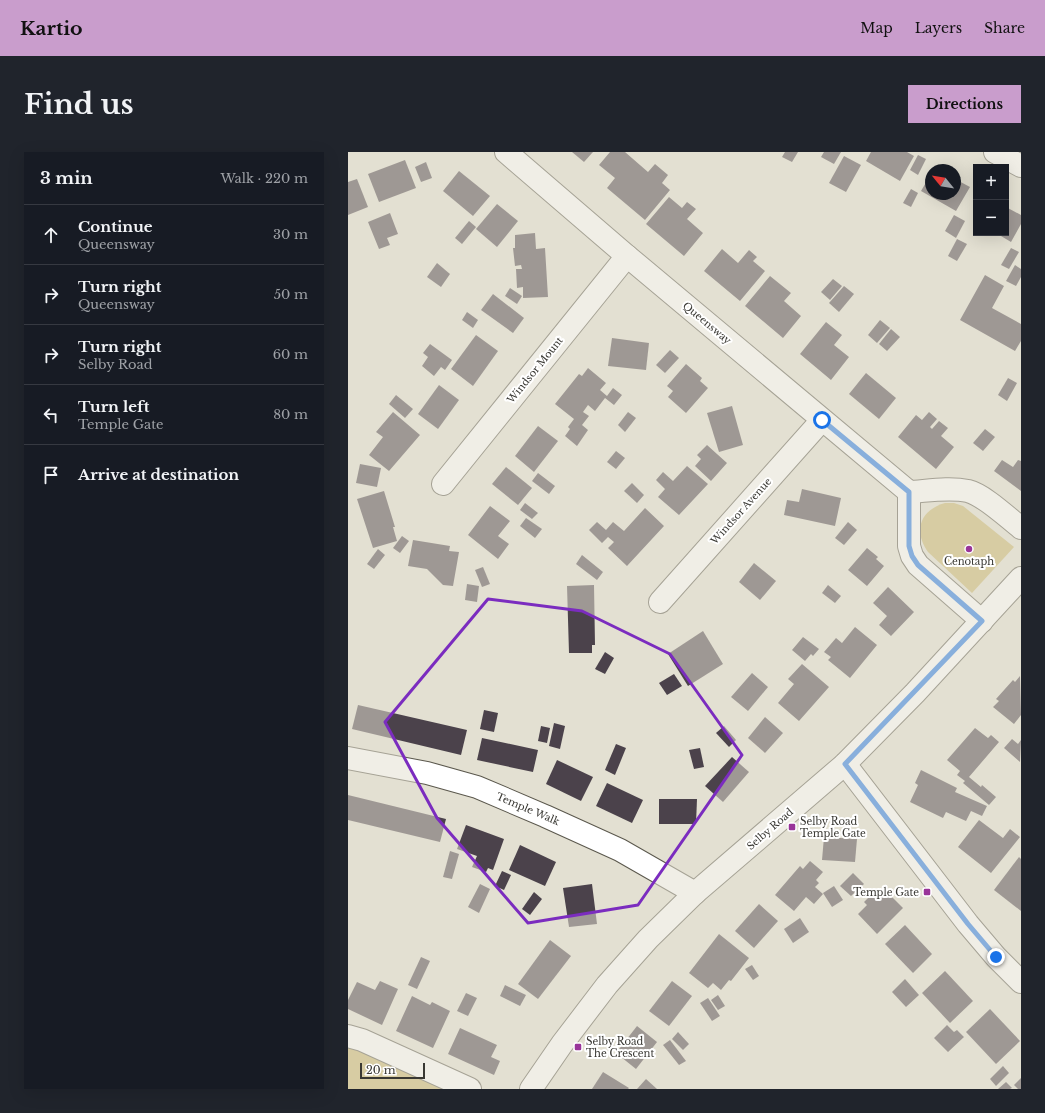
<!DOCTYPE html>
<html lang="en">
<head>
<meta charset="utf-8">
<style>
  :root { --surface:#171b24; --page:#20242c; --text:#f1f3f6; --muted:#9ea1a6; --line:#363941; --accent:#c99dcc }
  body { margin:0; font-family:"Libre Baskerville",serif; background:var(--page); color:var(--text) }
  .controls { position:absolute; right:12px; top:12px; display:grid; overflow:hidden; border-radius:0px; box-shadow:0 4px 16px #0002 }
  .controls button { width:36px; height:36px; display:grid; place-items:center; padding:0; border:0; border-bottom:1px solid var(--line); background:var(--surface); color:var(--text); font:20px sans-serif }
  .compass { position:absolute; left:577px; top:12px; width:36px; height:36px; border-radius:50%; background:var(--surface); box-shadow:0 4px 16px #0002; rotate:300deg }
  .scale { position:absolute; left:12px; bottom:10px; width:65px; box-sizing:border-box; padding-left:4px; border:2px solid #393833; border-top:0; font-size:11px; line-height:14px; white-space:nowrap; color:#393833; -webkit-text-stroke:3px #fff; paint-order:stroke }
  .stop { position:absolute; width:12px; height:12px; margin:-9px; border:3px solid #1a73e8; border-radius:50%; background:#fff }
  .stop.end { background:#1a73e8; border-color:#fff; box-shadow:0 1px 4px #0008 }
  .list { margin:0; padding:0; list-style:none }
  h2 { display:flex; justify-content:space-between; align-items:center; height:52px; margin:0; padding:0 16px; font-size:17px }
  h2 small { font-size:13px; font-weight:400; color:var(--muted) }
  .list li { display:grid; grid-template-columns:26px 1fr auto; gap:12px; align-items:center; box-sizing:border-box; height:60px; padding:0 16px; border-top:1px solid var(--line) }
  .list b { display:block; font-size:15px; white-space:nowrap }
  .list p { margin:0; font-size:13px; white-space:nowrap; color:var(--muted) }
  .list em { font-size:13px; font-style:normal; color:var(--muted) }
  .icon { flex:none; width:22px; height:22px; fill:none; stroke:currentColor; stroke-width:2; stroke-linecap:round; stroke-linejoin:round }
  .map { position:relative; flex:none; width:673px; height:937px; overflow:hidden; border-radius:0px }
  header { display:flex; align-items:center; gap:24px; box-sizing:border-box; height:56px; padding:0 20px; background:var(--accent); color:#111 }
  header strong { font-size:19px }
  nav { display:flex; gap:22px; margin-inline-start:auto; font-size:14px }
  .intro { display:flex; align-items:center; justify-content:space-between; box-sizing:border-box; height:96px; padding:0 24px }
  h1 { margin:0; font-size:28px }
  .button { padding:10px 18px; border-radius:0px; background:var(--accent); color:#111; font-size:14px; font-weight:700 }
  main { display:flex; gap:24px; padding:0 24px }
  aside { flex:1; background:var(--surface); border-radius:0px; box-shadow:0 4px 16px #0002 }
  .map>svg:first-child { display:block }
  .green { fill:#c7b46b }
  .building { fill:#4b424b }
  .lines { fill:none; stroke-linecap:round; stroke-linejoin:round }
  .minor-casing { stroke:#5b584d; stroke-width:24 }
  .secondary-casing { stroke:#5b584d; stroke-width:24 }
  .minor { stroke:#fff; stroke-width:22 }
  .secondary { stroke:#fff; stroke-width:22 }
  .route { stroke:#1a73e8; stroke-width:5 }
  .marked { fill:none; stroke:#7b2cbf; stroke-width:3; stroke-linejoin:round }
  .poi-dot { fill:#993499; stroke:#fff; stroke-width:1.5 }
  .labels { text-anchor:middle; dominant-baseline:central; stroke-width:4; stroke-linejoin:round; paint-order:stroke }
  .street-label { font-size:10px; fill:#393833; stroke:#fff }
  .poi-label { font-size:10px; fill:#393833; stroke:#fff; text-anchor:start }
</style>
</head>
<body>
<header>
<strong>Kartio</strong>
<nav><a>Map</a><a>Layers</a><a>Share</a></nav>
</header>
<div class="intro"><h1>Find us</h1><a class="button">Directions</a></div>
<main>
<aside>
<h2>3 min<small>Walk · 220 m</small></h2>
<ul class="list">
<li><svg class="icon" aria-label="ahead" viewBox="0 0 24 24"><path d="M12 20V5M6 11l6-6 6 6"/></svg><div><b>Continue</b><p>Queensway</p></div><em>30 m</em></li>
<li><svg class="icon" aria-label="right" viewBox="0 0 24 24"><path d="M7 20v-9h11M14 6l5 5-5 5"/></svg><div><b>Turn right</b><p>Queensway</p></div><em>50 m</em></li>
<li><svg class="icon" aria-label="right" viewBox="0 0 24 24"><path d="M7 20v-9h11M14 6l5 5-5 5"/></svg><div><b>Turn right</b><p>Selby Road</p></div><em>60 m</em></li>
<li><svg class="icon" aria-label="left" viewBox="0 0 24 24"><path d="M17 20v-9H6M10 6l-5 5 5 5"/></svg><div><b>Turn left</b><p>Temple Gate</p></div><em>80 m</em></li>
<li><svg class="icon" aria-label="arrive" viewBox="0 0 24 24"><path d="M6 21V4h12l-3 4 3 4H6"/></svg><div><b>Arrive at destination</b></div></li>
</ul>
</aside>
<div class="map">
<svg width="673" height="937" viewBox="0 0 673 937">
  <rect width="100%" height="100%" fill="#e3e0d2"/>
  <g class="green">
    <path d="M597,351h9l9,3 51,41 -42,46 -44,-41c-15,-21 -8,-42 17,-49z"/>
    <polygon points="0,890 107,937 0,937"/>
  </g>
  <g class="building">
    <polygon points="224,0 245,0 236,10"/>
    <polygon points="262,0 277,0 300,20 307,12 320,23 314,31 322,38 297,68 259,36 267,26 251,13"/>
    <polygon points="437,0 450,0 444,10 434,5"/>
    <polygon points="476,0 493,0 486,12 473,5"/>
    <polygon points="523,0 559,0 566,4 552,29 518,9"/>
    <polygon points="570,3 578,7 570,23 562,18"/>
    <polygon points="496,4 513,13 498,40 481,31"/>
    <polygon points="57,8 68,36 31,50 20,22"/>
    <polygon points="78,10 84,26 73,30 67,15"/>
    <polygon points="111,19 142,44 125,64 95,39"/>
    <polygon points="583,22 583,42 607,42 607,27 622,35 608,59 573,39"/>
    <polygon points="9,27 20,55 0,63 0,30"/>
    <polygon points="563,37 570,41 563,55 555,51"/>
    <polygon points="321,45 334,56 339,50 348,57 339,67 355,81 336,104 298,72"/>
    <polygon points="149,52 170,69 149,95 128,77"/>
    <polygon points="658,55 673,63 673,72 663,90 648,81 658,81"/>
    <polygon points="42,61 50,82 39,86 42,93 31,97 20,70"/>
    <polygon points="606,63 617,69 608,86 597,79"/>
    <polygon points="121,69 128,75 114,92 107,86"/>
    <polygon points="187,81 188,97 197,96 200,145 175,146 175,135 169,136 168,117 174,117 173,113 167,114 165,96 167,96 167,83"/>
    <polygon points="609,87 619,92 609,109 600,104"/>
    <polygon points="663,96 671,100 661,117 653,113"/>
    <polygon points="374,97 390,111 401,98 409,105 405,109 417,119 392,149 356,119"/>
    <polygon points="89,111 102,122 93,135 79,125"/>
    <polygon points="667,113 673,117 673,125 668,134 658,129"/>
    <polygon points="637,123 656,134 644,156 673,172 673,189 667,199 612,168"/>
    <polygon points="422,124 443,141 436,149 453,164 435,186 397,154"/>
    <polygon points="485,127 494,134 482,148 473,140"/>
    <polygon points="496,134 506,142 491,160 481,151"/>
    <polygon points="162,136 174,144 169,152 157,144"/>
    <polygon points="145,142 176,166 165,181 133,158"/>
    <polygon points="119,160 130,168 125,176 114,168"/>
    <polygon points="532,168 542,176 529,191 520,183"/>
    <polygon points="478,170 494,183 486,193 501,205 483,228 452,202"/>
    <polygon points="543,177 552,185 539,199 531,192"/>
    <polygon points="128,183 150,199 125,234 103,217"/>
    <polygon points="264,186 301,191 298,218 260,214"/>
    <polygon points="82,192 104,208 97,218 93,215 86,224 74,214 80,205 75,201"/>
    <polygon points="322,198 331,206 317,221 308,213"/>
    <polygon points="338,212 354,226 352,229 360,236 338,261 320,245 325,239 319,234"/>
    <polygon points="240,216 258,231 252,238 259,244 265,236 274,243 266,253 257,246 247,259 240,253 235,260 241,264 234,273 240,278 229,294 217,284 222,277 220,275 226,267 207,252 231,222 234,224"/>
    <polygon points="518,221 548,246 531,267 501,242"/>
    <polygon points="660,226 669,231 659,249 650,243"/>
    <polygon points="91,233 111,248 90,277 70,262"/>
    <polygon points="48,243 65,257 57,266 41,252"/>
    <polygon points="384,254 395,293 371,300 359,261"/>
    <polygon points="45,260 72,283 41,319 21,303 35,285 28,280"/>
    <polygon points="280,260 288,266 277,280 270,273"/>
    <polygon points="581,260 589,267 582,275 584,277 591,269 600,276 593,284 606,295 588,317 550,285 568,263 574,268"/>
    <polygon points="190,274 210,289 186,320 167,304"/>
    <polygon points="637,277 647,285 635,299 625,291"/>
    <polygon points="359,293 379,311 363,329 347,314 353,307 349,303"/>
    <polygon points="268,299 277,306 268,317 259,310"/>
    <polygon points="654,308 665,315 670,308 673,309 673,339 646,319"/>
    <polygon points="12,312 33,316 29,335 8,331"/>
    <polygon points="339,314 360,332 331,363 310,345 317,337 308,328 315,320 325,329"/>
    <polygon points="158,315 184,336 170,353 144,332"/>
    <polygon points="190,321 207,334 201,342 184,329"/>
    <polygon points="284,331 296,343 289,351 276,339"/>
    <polygon points="454,337 493,346 487,374 436,363 439,348 451,350"/>
    <polygon points="36,339 47,375 45,375 49,389 25,396 9,347"/>
    <polygon points="177,351 190,361 184,367 172,358"/>
    <polygon points="142,354 162,369 150,384 161,392 150,407 120,383"/>
    <polygon points="297,356 316,374 279,414 260,396 266,390 260,385 254,391 241,378 249,370 258,378 265,370 276,379"/>
    <polygon points="178,366 194,377 187,386 172,374"/>
    <polygon points="500,370 509,378 496,393 487,386"/>
    <polygon points="54,384 61,389 52,401 45,396"/>
    <polygon points="65,388 102,394 101,399 111,400 105,434 95,433 79,417 60,414"/>
    <polygon points="519,396 530,405 528,407 536,414 519,434 500,418"/>
    <polygon points="30,397 37,403 26,417 19,412"/>
    <polygon points="234,403 255,420 249,428 228,412"/>
    <polygon points="406,411 428,429 412,448 391,430"/>
    <polygon points="135,415 142,432 134,435 127,418"/>
    <polygon points="119,432 131,434 129,450 117,448"/>
    <polygon points="246,433 247,493 244,493 244,501 221,501 219,434"/>
    <polygon points="480,433 493,444 487,451 474,441"/>
    <polygon points="540,435 566,460 543,484 531,473 539,464 525,451"/>
    <polygon points="507,475 529,493 502,526 480,508 483,505 476,500 488,486 494,491"/>
    <polygon points="355,479 375,512 340,534 320,502"/>
    <polygon points="455,485 471,497 465,504 463,502 457,509 444,498"/>
    <polygon points="257,500 266,506 257,522 247,517"/>
    <polygon points="454,512 481,535 451,569 430,551 446,532 440,527"/>
    <polygon points="404,521 420,535 400,559 383,545"/>
    <polygon points="326,522 334,534 319,543 311,531"/>
    <polygon points="672,524 673,563 666,572 645,555 651,549 648,547 665,528 667,530"/>
    <polygon points="10,553 119,578 113,603 4,577"/>
    <polygon points="136,558 150,561 146,580 132,577"/>
    <polygon points="417,565 435,581 417,601 400,586"/>
    <polygon points="206,571 217,574 212,597 201,594"/>
    <polygon points="193,574 202,576 199,591 190,589"/>
    <polygon points="376,574 388,588 381,595 368,581"/>
    <polygon points="627,576 640,586 643,583 651,590 621,625 633,635 634,633 648,645 641,653 615,631 617,629 609,623 612,619 599,608"/>
    <polygon points="134,586 190,598 185,620 129,608"/>
    <polygon points="664,587 670,592 673,588 672,610 656,596"/>
    <polygon points="268,592 278,596 267,623 257,618"/>
    <polygon points="352,596 356,615 346,617 341,598"/>
    <polygon points="384,605 401,620 375,650 357,634"/>
    <polygon points="209,608 245,625 233,649 198,632"/>
    <polygon points="573,618 609,636 607,640 639,654 634,664 623,659 618,669 598,660 595,666 562,650 570,633 567,631"/>
    <polygon points="259,631 295,648 284,671 248,654"/>
    <polygon points="0,643 98,667 92,690 0,668"/>
    <polygon points="311,647 349,647 348,672 311,672"/>
    <polygon points="631,668 655,686 662,677 672,685 643,721 610,695"/>
    <polygon points="118,673 156,687 145,718 140,716 138,720 124,715 129,704 109,697"/>
    <polygon points="476,685 509,687 507,710 474,708"/>
    <polygon points="172,693 208,710 197,734 161,718"/>
    <polygon points="102,699 111,702 104,727 95,725"/>
    <polygon points="671,705 673,707 673,759 646,738"/>
    <polygon points="462,709 475,720 468,728 471,731 467,735 475,742 466,752 458,745 446,759 427,743 452,714 455,717"/>
    <polygon points="154,719 163,723 156,738 147,734"/>
    <polygon points="505,721 516,732 503,744 492,734"/>
    <polygon points="132,732 142,737 131,761 120,755"/>
    <polygon points="244,732 249,772 221,775 215,736"/>
    <polygon points="486,734 495,748 484,755 475,741"/>
    <polygon points="186,740 194,747 182,763 174,757"/>
    <polygon points="539,740 555,756 529,782 510,762 519,753 516,750 525,741 531,747"/>
    <polygon points="411,752 430,769 406,796 387,779"/>
    <polygon points="452,766 461,780 445,791 436,777"/>
    <polygon points="557,773 584,802 565,821 537,792"/>
    <polygon points="371,782 401,806 383,829 381,828 373,838 365,831 360,836 341,821"/>
    <polygon points="202,788 223,804 190,847 170,832"/>
    <polygon points="73,805 82,809 69,837 60,833"/>
    <polygon points="404,813 411,824 405,828 397,817"/>
    <polygon points="597,819 625,849 602,871 574,841"/>
    <polygon points="557,827 571,843 558,855 544,840"/>
    <polygon points="32,829 50,837 34,873 0,857 0,848 9,830 27,838"/>
    <polygon points="324,829 344,844 321,874 301,859"/>
    <polygon points="157,833 178,843 172,854 152,844"/>
    <polygon points="118,841 129,846 120,864 109,859"/>
    <polygon points="370,843 377,854 370,858 363,848"/>
    <polygon points="64,844 82,853 84,850 102,859 85,896 48,879"/>
    <polygon points="360,846 372,864 364,869 352,851"/>
    <polygon points="642,857 672,889 648,912 618,880"/>
    <polygon points="599,873 606,880 609,878 616,885 600,900 586,886"/>
    <polygon points="289,874 309,890 288,917 268,901"/>
    <polygon points="112,876 149,893 143,905 152,909 146,923 100,902"/>
    <polygon points="330,880 341,892 335,898 324,887"/>
    <polygon points="322,888 338,909 331,913 315,893"/>
    <polygon points="655,914 661,921 648,934 642,927"/>
    <polygon points="255,920 281,936 280,937 244,937"/>
    <polygon points="673,926 673,937 670,937 666,933"/>
    <polygon points="298,927 309,937 289,937"/>
    <polygon points="658,930 664,936 662,937 650,937"/>
  </g>
  <g class="lines">
    <defs>
      <g id="minor">
        <path d="M158,0l121,104 282,236c18,-1 40,-5 59,-1 16,4 39,26 53,37"/>
        <polyline points="647,0 673,14"/>
        <polyline points="95,332 279,104"/>
        <polyline points="561,340 561,394 564,404 570,413 634,469"/>
        <polyline points="312,450 474,268"/>
        <polyline points="0,606 79,621 129,635 197,664 272,698 347,741"/>
        <polyline points="497,612 620,772 648,805 673,830"/>
        <polyline points="0,884 14,888 122,937"/>
      </g>
      <polyline id="secondary" points="183,937 214,892 259,833 300,787 347,741 497,612 567,541 673,426"/>
    </defs>
    <use href="#minor" class="minor-casing"/>
    <use href="#secondary" class="secondary-casing"/>
    <use href="#minor" class="minor"/>
    <use href="#secondary" class="secondary"/>
  </g>
  <g class="lines">
    <polyline class="route" points="474,268 561,340 561,394 564,404 570,413 634,469 497,612 620,772 648,805"/>
  </g>
  <path d="M0 0H673V937H0ZM140,447l94,12 88,43 72,101 -104,150 -110,18 -91,-105 -52,-96z" fill="#e3e0d2" fill-opacity=".55" fill-rule="evenodd"/>
  <path class="marked" d="M140,447l94,12 88,43 72,101 -104,150 -110,18 -91,-105 -52,-96z"/>
  <g class="poi-dot">
    <circle cx="621" cy="397" r="4"/>
    <rect x="440" y="671" width="8" height="8" rx="2"/>
    <rect x="575" y="736" width="8" height="8" rx="2"/>
    <rect x="226" y="891" width="8" height="8" rx="2"/>
  </g>
  <g class="labels">
    <g class="street-label">
      <text transform="translate(359 171) rotate(40)">Queensway</text>
      <text transform="translate(187 218) rotate(-51)">Windsor Mount</text>
      <text transform="translate(393 359) rotate(-48)">Windsor Avenue</text>
      <text transform="translate(180 657) rotate(23)">Temple Walk</text>
      <text transform="translate(422 677) rotate(-41)">Selby Road</text>
    </g>
    <g class="poi-label">
      <text x="621" y="409" text-anchor="middle">Cenotaph</text>
      <text x="452" y="669">Selby Road<tspan x="452" dy="12">Temple Gate</tspan></text>
      <text x="571" y="740" text-anchor="end">Temple Gate</text>
      <text x="238" y="889">Selby Road<tspan x="238" dy="12">The Crescent</tspan></text>
    </g>
  </g>
</svg>
<div class="controls">
<button>+</button>
<button>−</button>
</div>
<svg class="compass" viewBox="-18 -18 36 36"><path d="M0-13l5 13h-10z" fill="#e53935"/><path d="M0 13l5-13h-10z" fill="#9ea1a6"/></svg>
<div class="scale">20 m</div>
<div class="stop" style="left:474px;top:268px"></div>
<div class="stop end" style="left:648px;top:805px"></div>
</div>
</main>
</body>
</html>
